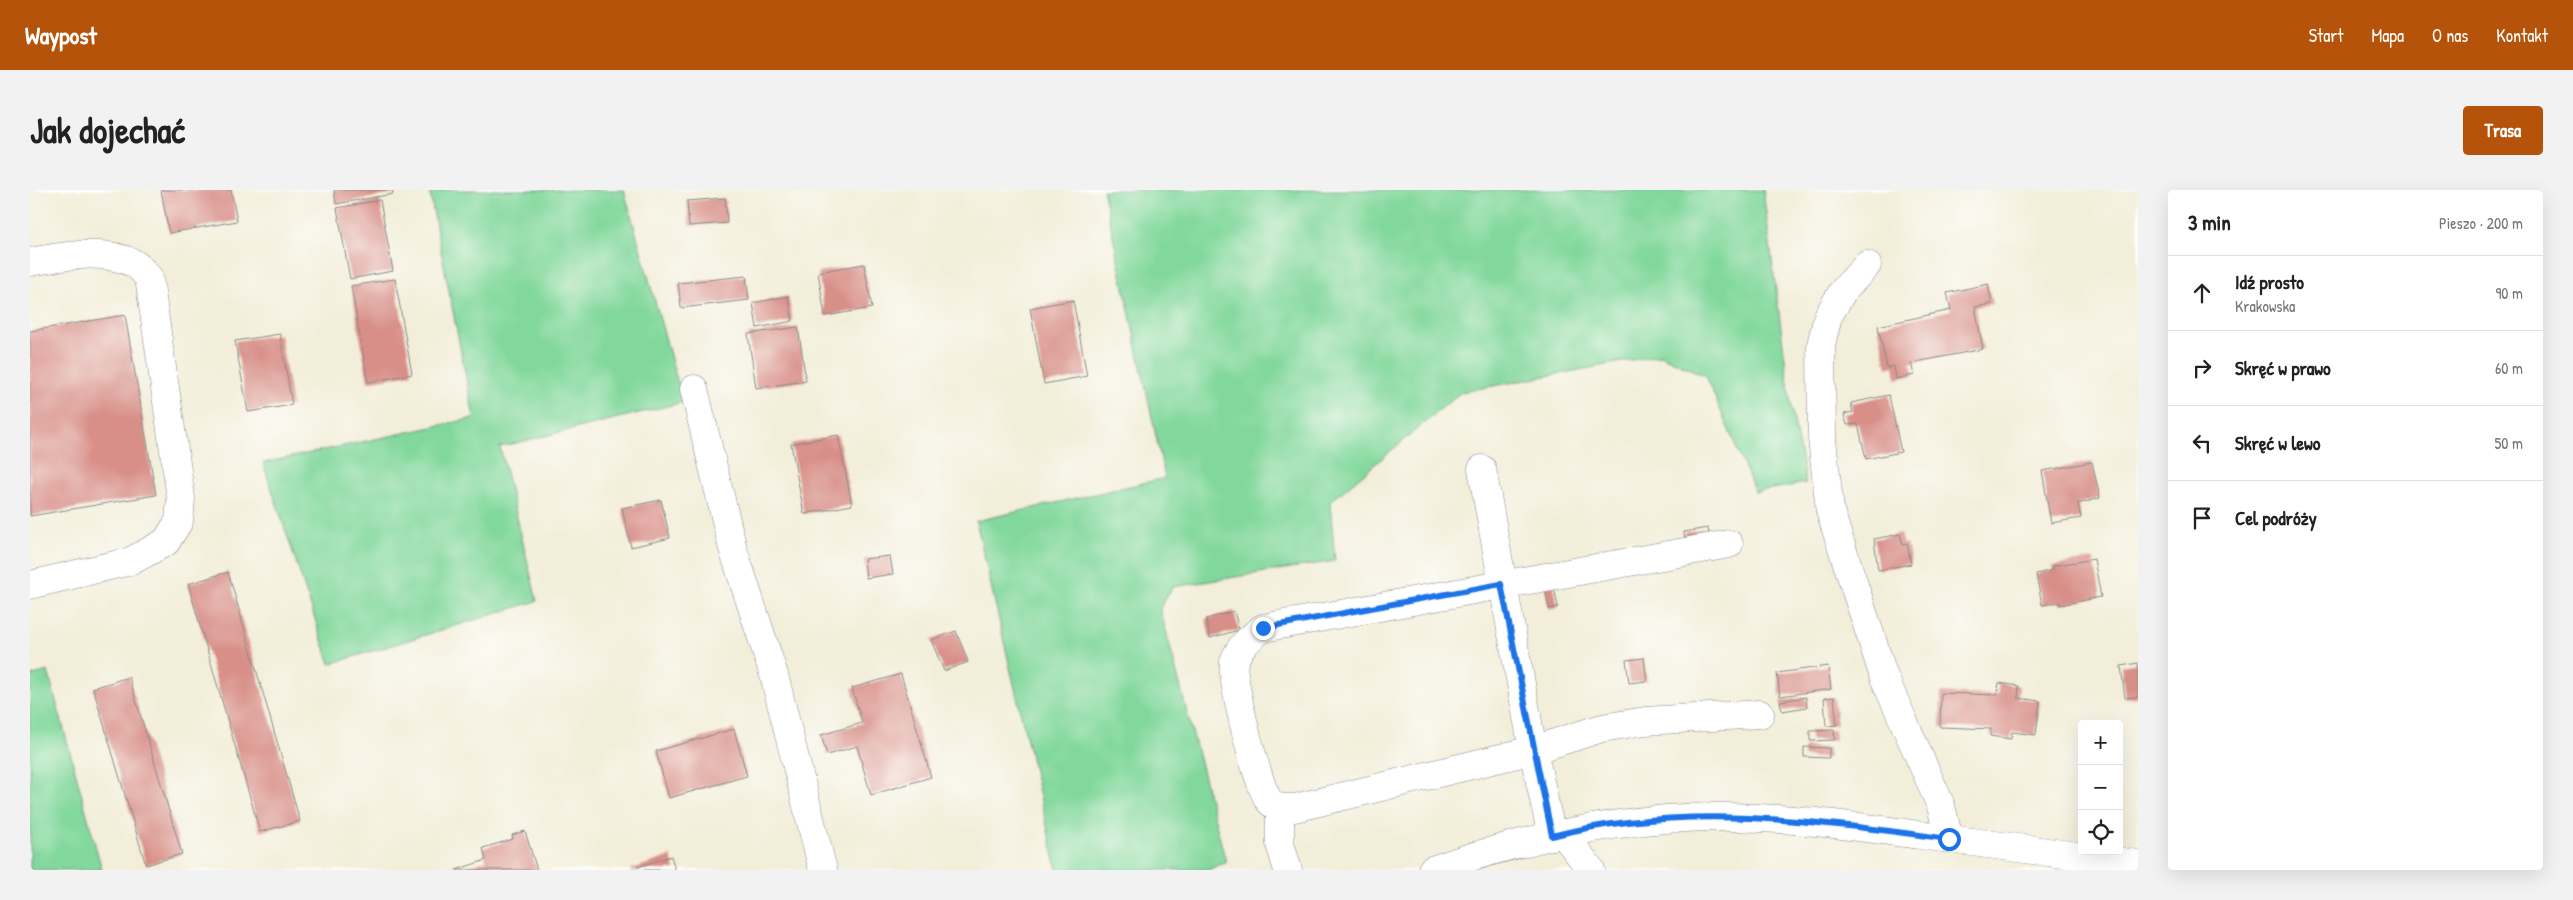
<!DOCTYPE html>
<html lang="pl">
<head>
<meta charset="utf-8">
<style>
  :root { --surface:#fff; --page:#f2f2f2; --text:#222; --muted:#767676; --line:#e0e0e0; --accent:#b45309 }
  body { margin:0; font-family:"Patrick Hand",sans-serif; background:var(--page); color:var(--text) }
  .controls { position:absolute; right:15px; bottom:15px; display:grid; overflow:hidden; border-radius:5px; box-shadow:0 5px 20px #0002 }
  .controls button { width:45px; height:45px; display:grid; place-items:center; padding:0; border:0; border-bottom:1px solid var(--line); background:var(--surface); color:var(--text); font:25px sans-serif }
  .stop { position:absolute; width:15px; height:15px; margin:-11px; border:4px solid #1a73e8; border-radius:50%; background:#fff }
  .stop.end { background:#1a73e8; border-color:#fff; box-shadow:0 1px 5px #0008 }
  .list { margin:0; padding:0; list-style:none }
  h2 { display:flex; justify-content:space-between; align-items:center; height:65px; margin:0; padding:0 20px; font-size:21px }
  h2 small { font-size:16px; font-weight:400; color:var(--muted) }
  .list li { display:grid; grid-template-columns:32px 1fr auto; gap:15px; align-items:center; box-sizing:border-box; height:75px; padding:0 20px; border-top:1px solid var(--line) }
  .list b { display:block; font-size:19px; white-space:nowrap }
  .list p { margin:0; font-size:16px; white-space:nowrap; color:var(--muted) }
  .list em { font-size:16px; font-style:normal; color:var(--muted) }
  .icon { flex:none; width:28px; height:28px; fill:none; stroke:currentColor; stroke-width:2; stroke-linecap:round; stroke-linejoin:round }
  .map { position:relative; flex:none; width:2108px; height:680px; overflow:hidden; border-radius:5px }
  header { display:flex; align-items:center; gap:30px; box-sizing:border-box; height:70px; padding:0 25px; background:var(--accent); color:#fff }
  header strong { font-size:24px }
  nav { display:flex; gap:28px; margin-inline-start:auto; font-size:18px }
  .intro { display:flex; align-items:center; justify-content:space-between; box-sizing:border-box; height:120px; padding:0 30px }
  h1 { margin:0; font-size:35px }
  .button { padding:12px 22px; border-radius:5px; background:var(--accent); color:#fff; font-size:18px; font-weight:700 }
  main { display:flex; gap:30px; padding:0 30px }
  aside { flex:1; background:var(--surface); border-radius:5px; box-shadow:0 5px 20px #0002 }
  .map>svg:first-child { display:block }
  .green { fill:#82d89c; stroke:#527d6c }
  .building { fill:#d88f88 }
  .lines { fill:none; stroke-linecap:round; stroke-linejoin:round }
  .minor-casing { stroke:#8a888a; stroke-width:29 }
  .major-casing { stroke:#8a888a; stroke-width:29 }
  .minor { stroke:#fff; stroke-width:28 }
  .major { stroke:#fff; stroke-width:28 }
  .route { stroke:#1a73e8; stroke-width:6 }
</style>
</head>
<body>
<header>
<strong>Waypost</strong>
<nav><a>Start</a><a>Mapa</a><a>O nas</a><a>Kontakt</a></nav>
</header>
<div class="intro"><h1>Jak dojechać</h1><a class="button">Trasa</a></div>
<main>
<div class="map">
<svg width="2108" height="680" viewBox="0 0 2108 680">
  <rect width="100%" height="100%" fill="#fdfcf7"/>
  <filter id="ink" filterUnits="userSpaceOnUse"><feTurbulence type="fractalNoise" baseFrequency=".02" numOctaves="2"/><feDisplacementMap in="SourceGraphic" scale="10" xChannelSelector="R" yChannelSelector="G"/><feConvolveMatrix kernelMatrix="1 2 1 2 8 2 1 2 1" color-interpolation-filters="sRGB"/></filter>
  <filter id="wash" filterUnits="userSpaceOnUse"><feTurbulence type="fractalNoise" baseFrequency=".0096" numOctaves="4" result="noise"/><feDisplacementMap in="SourceGraphic" scale="20" xChannelSelector="R" yChannelSelector="G"/><feGaussianBlur stdDeviation="1.12" result="paint"/><feColorMatrix in="noise" values="0 0 0 0 0 0 0 0 0 0 0 0 0 0 0 0 0 1.4 0 .05"/><feComposite in="paint" operator="in"/></filter>
  <g filter="url(#wash)">
    <rect width="100%" height="100%" fill="#f2eed9"/>
    <g class="green">
      <polygon points="399,0 594,0 647,190 658,211 470,257 507,411 300,474 233,273 444,228"/>
      <polygon points="1073,0 1733,0 1761,216 1776,293 1725,302 1676,186 1630,165 1431,202 1300,312 1305,371 1143,397 1130,418 1196,672 1178,680 1027,680 946,331 1135,288"/>
      <polygon points="18,481 72,680 0,680 0,486"/>
    </g>
    <g id="blocks">
      <g class="building">
        <polygon points="131,0 201,0 207,31 139,43"/>
        <polygon points="304,0 362,0 363,4 306,14"/>
        <polygon points="695,8 697,33 659,36 657,11"/>
        <polygon points="350,10 363,81 320,89 307,18"/>
        <polygon points="834,74 842,118 795,126 788,82"/>
        <polygon points="716,86 719,110 651,118 648,93"/>
        <polygon points="365,89 382,184 338,192 321,96"/>
        <polygon points="1958,94 1962,114 1945,117 1953,159 1881,173 1884,185 1866,189 1864,176 1857,178 1848,136 1921,120 1917,103"/>
        <polygon points="758,106 763,131 727,138 723,113"/>
        <polygon points="1043,110 1057,186 1014,194 1000,118"/>
        <polygon points="95,125 126,305 0,326 0,141"/>
        <polygon points="768,137 776,191 726,198 718,144"/>
        <polygon points="250,144 262,215 218,222 205,151"/>
        <polygon points="1859,205 1871,262 1836,269 1828,234 1817,235 1814,224 1823,222 1821,213"/>
        <polygon points="808,245 822,315 774,324 761,254"/>
        <polygon points="2062,272 2070,308 2048,314 2051,328 2021,333 2012,281"/>
        <polygon points="631,310 640,348 601,357 592,318"/>
        <polygon points="1678,338 1680,349 1655,352 1654,342"/>
        <polygon points="1870,344 1873,354 1877,353 1881,374 1848,380 1844,349"/>
        <polygon points="860,366 863,384 836,388 834,369"/>
        <polygon points="2064,369 2071,407 2030,415 2029,412 2012,415 2006,384 2023,380 2022,376"/>
        <polygon points="198,382 270,631 230,642 158,394"/>
        <polygon points="1523,392 1528,417 1519,419 1514,393"/>
        <polygon points="1204,421 1209,440 1180,448 1176,429"/>
        <polygon points="926,441 938,472 914,481 901,450"/>
        <polygon points="1614,468 1617,491 1599,493 1596,470"/>
        <polygon points="2108,473 2108,507 2095,508 2091,476"/>
        <polygon points="1798,476 1801,499 1750,506 1747,483"/>
        <polygon points="871,484 901,587 841,605 827,556 797,565 791,545 832,533 822,498"/>
        <polygon points="99,487 152,664 116,675 63,498"/>
        <polygon points="1969,493 1989,496 1988,508 2010,511 2006,545 1982,542 1981,549 1960,546 1961,539 1910,537 1911,503 1967,505"/>
        <polygon points="1776,507 1777,517 1752,521 1750,511"/>
        <polygon points="1804,507 1807,535 1796,536 1794,508"/>
        <polygon points="704,539 717,586 639,608 626,561"/>
        <polygon points="1804,540 1805,550 1780,551 1780,541"/>
        <polygon points="1774,557 1799,558 1799,568 1774,567"/>
        <polygon points="495,641 507,680 426,680 456,670 453,658 483,649 482,645"/>
        <polygon points="641,666 645,680 599,680"/>
      </g>
    </g>
  </g>
  <g filter="url(#ink)">
    <use href="#blocks" fill-opacity="0" stroke="#8a888a" stroke-width="1"/>
    <g class="lines">
      <defs>
        <g id="minor">
          <path d="M0,72c33,-6 74,-14 105,2 5,3 10,10 14,14l32,220 -2,23 -13,21 -35,19 -101,24"/>
          <polyline points="1837,75 1813,101 1798,126 1791,155 1792,249 1800,321 1854,487 1911,616 1919,649"/>
          <polyline points="664,199 703,359 744,485 793,680"/>
          <polyline points="1452,279 1503,560 1522,646"/>
          <path d="M1699,354l-466,84c-13,10 -24,18 -29,34 -4,16 25,130 36,140 8,7 16,6 25,6l238,-58 69,-22 43,-7 115,-7"/>
          <polyline points="1250,618 1250,654 1258,680"/>
          <polyline points="1533,643 1561,680"/>
        </g>
        <path id="major" d="M1402,680c89,-31 186,-52 281,-53 70,-1 139,9 207,18 73,10 145,19 218,29"/>
      </defs>
      <use href="#minor" class="minor-casing"/>
      <use href="#major" class="major-casing"/>
      <use href="#minor" class="minor"/>
      <use href="#major" class="major"/>
    </g>
  </g>
  <g class="lines" filter="url(#ink)">
    <path class="route" d="M1233,438l238,-44 51,252c130,-34 266,-15 397,3"/>
  </g>
</svg>
<div class="controls">
<button>+</button>
<button>−</button>
<button><svg class="icon" aria-label="locate" viewBox="0 0 24 24"><circle cx="12" cy="12" r="6"/><path d="M12 2v4M12 18v4M2 12h4M18 12h4"/></svg></button>
</div>
<div class="stop" style="left:1919px;top:649px"></div>
<div class="stop end" style="left:1233px;top:438px"></div>
</div>
<aside>
<h2>3 min<small>Pieszo · 200 m</small></h2>
<ul class="list">
<li><svg class="icon" aria-label="ahead" viewBox="0 0 24 24"><path d="M12 20V5M6 11l6-6 6 6"/></svg><div><b>Idź prosto</b><p>Krakowska</p></div><em>90 m</em></li>
<li><svg class="icon" aria-label="right" viewBox="0 0 24 24"><path d="M7 20v-9h11M14 6l5 5-5 5"/></svg><div><b>Skręć w prawo</b></div><em>60 m</em></li>
<li><svg class="icon" aria-label="left" viewBox="0 0 24 24"><path d="M17 20v-9H6M10 6l-5 5 5 5"/></svg><div><b>Skręć w lewo</b></div><em>50 m</em></li>
<li><svg class="icon" aria-label="arrive" viewBox="0 0 24 24"><path d="M6 21V4h12l-3 4 3 4H6"/></svg><div><b>Cel podróży</b></div></li>
</ul>
</aside>
</main>
</body>
</html>
